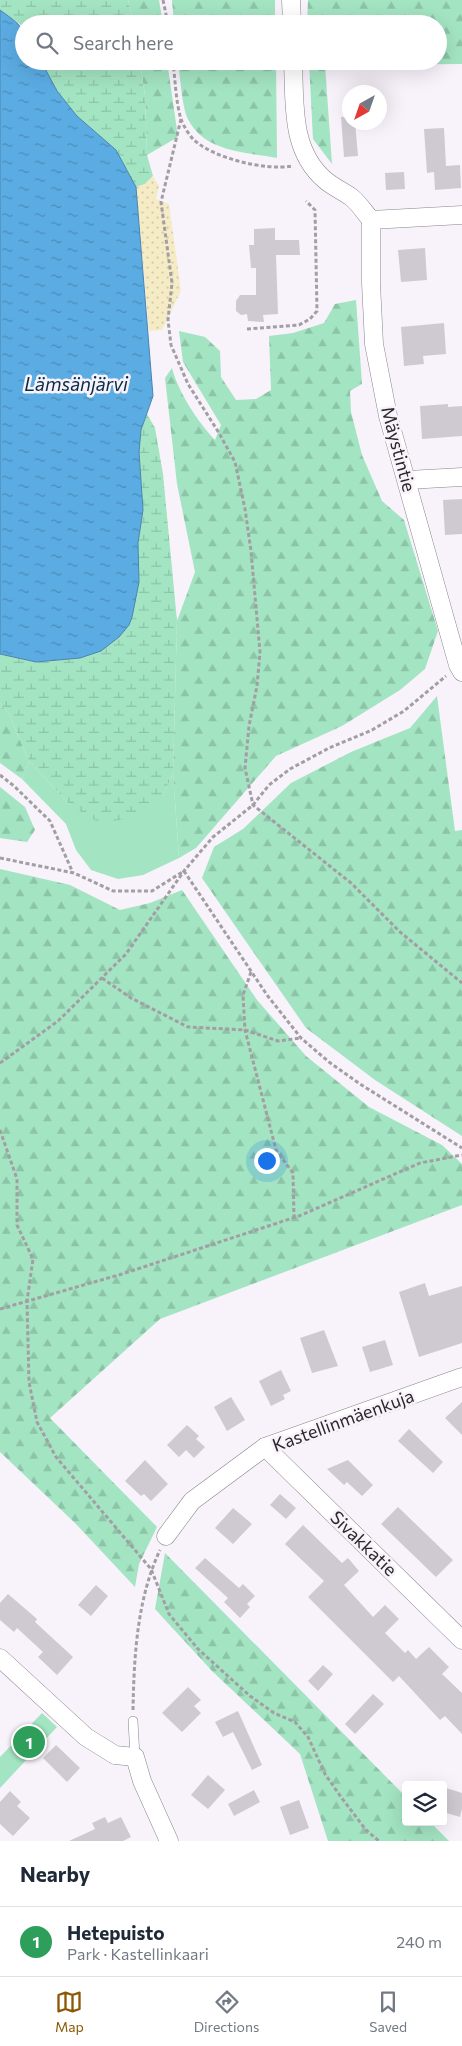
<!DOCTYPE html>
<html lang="en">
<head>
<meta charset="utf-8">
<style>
  :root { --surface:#fff; --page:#f2f2f3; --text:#1f2937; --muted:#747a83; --line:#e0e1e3; --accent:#8b5804 }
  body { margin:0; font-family:Commissioner,sans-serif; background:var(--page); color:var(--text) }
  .controls { position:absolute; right:15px; bottom:15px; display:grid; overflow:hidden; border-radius:5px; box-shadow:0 5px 20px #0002 }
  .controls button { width:45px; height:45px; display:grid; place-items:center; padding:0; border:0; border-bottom:1px solid var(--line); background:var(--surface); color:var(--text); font:25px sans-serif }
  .compass { position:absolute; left:342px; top:85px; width:45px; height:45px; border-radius:50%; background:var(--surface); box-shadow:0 5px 20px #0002; rotate:220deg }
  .you { position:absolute; left:266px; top:1160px; width:18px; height:18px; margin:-12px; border:4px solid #fff; border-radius:50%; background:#1a73e8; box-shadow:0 0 0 8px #1a73e833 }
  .badge { display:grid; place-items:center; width:32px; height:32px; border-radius:50%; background:var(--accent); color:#fff; font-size:16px; font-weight:700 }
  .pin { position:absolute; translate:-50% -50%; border:2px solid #fff; box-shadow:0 1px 5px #0006 }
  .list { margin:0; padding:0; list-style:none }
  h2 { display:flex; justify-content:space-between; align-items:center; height:65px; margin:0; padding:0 20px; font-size:21px }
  h2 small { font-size:16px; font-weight:400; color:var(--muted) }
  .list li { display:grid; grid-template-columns:32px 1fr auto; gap:15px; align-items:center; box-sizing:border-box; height:70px; padding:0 20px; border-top:1px solid var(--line) }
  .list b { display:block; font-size:19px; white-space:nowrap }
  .list p { margin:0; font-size:16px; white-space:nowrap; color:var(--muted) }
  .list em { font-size:16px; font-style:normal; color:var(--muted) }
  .icon { flex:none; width:28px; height:28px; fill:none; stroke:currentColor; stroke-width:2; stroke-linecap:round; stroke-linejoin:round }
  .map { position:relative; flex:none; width:462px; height:1841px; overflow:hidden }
  .search { position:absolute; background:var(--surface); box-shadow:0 5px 20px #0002; left:15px; right:15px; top:15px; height:55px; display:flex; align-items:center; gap:12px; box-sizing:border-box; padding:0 18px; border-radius:28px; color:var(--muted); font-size:19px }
  .sheet { height:135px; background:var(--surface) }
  nav { display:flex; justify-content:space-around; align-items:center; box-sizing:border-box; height:70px; border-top:1px solid var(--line); background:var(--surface); font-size:14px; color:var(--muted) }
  nav a { display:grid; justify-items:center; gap:2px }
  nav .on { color:var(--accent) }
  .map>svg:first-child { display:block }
  .green { fill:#a3e4c2 }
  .forest { fill:url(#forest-firs) }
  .wetland { fill:url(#wetland-marsh) }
  .sand { fill:url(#sand-dots) }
  .water { fill:url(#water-ripples); stroke:#4c84ac }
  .building { fill:#cfcad2 }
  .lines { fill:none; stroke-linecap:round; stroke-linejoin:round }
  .lane-casing { stroke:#89848b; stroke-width:10 }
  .street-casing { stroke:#89848b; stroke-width:19 }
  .path { stroke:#a29ea4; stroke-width:3; stroke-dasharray:4 2.5; stroke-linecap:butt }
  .lane { stroke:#fff; stroke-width:9 }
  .street { stroke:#fff; stroke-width:18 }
  .labels { text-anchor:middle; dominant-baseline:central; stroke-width:5; stroke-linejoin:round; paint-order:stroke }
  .street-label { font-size:18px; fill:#2a282b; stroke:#f8f2fa }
  .water-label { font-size:19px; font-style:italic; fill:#082c43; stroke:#f8f2fa }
</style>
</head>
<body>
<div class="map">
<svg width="462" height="1841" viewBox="0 0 462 1841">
  <defs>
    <pattern id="forest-firs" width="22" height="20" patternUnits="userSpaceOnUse" patternTransform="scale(1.25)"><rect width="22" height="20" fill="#a3e4c2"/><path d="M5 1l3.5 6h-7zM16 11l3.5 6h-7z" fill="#8cc4a7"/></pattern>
    <pattern id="wetland-marsh" width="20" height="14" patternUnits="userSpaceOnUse" patternTransform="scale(1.25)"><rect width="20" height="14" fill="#a3e4c2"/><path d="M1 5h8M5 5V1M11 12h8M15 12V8" fill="none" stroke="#8cc4a7"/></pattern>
    <pattern id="sand-dots" width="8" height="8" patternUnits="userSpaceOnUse" patternTransform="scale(1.25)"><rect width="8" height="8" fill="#f5ebc5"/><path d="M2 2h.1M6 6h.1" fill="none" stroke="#d2caa9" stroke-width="1.8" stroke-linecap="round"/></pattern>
    <pattern id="water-ripples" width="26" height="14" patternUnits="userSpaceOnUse" patternTransform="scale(1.25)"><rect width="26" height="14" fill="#5bace3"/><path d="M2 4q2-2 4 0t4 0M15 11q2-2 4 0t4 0" fill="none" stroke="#4b8cb8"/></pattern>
  </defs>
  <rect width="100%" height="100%" fill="#f8f2fa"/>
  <g class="green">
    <polygon points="29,761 70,805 163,796 173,773 179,858 143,875 118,879 91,870 76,850 66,824 22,779"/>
    <polygon points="42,1713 57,1727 0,1788 0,1757"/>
  </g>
  <g class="forest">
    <polygon points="128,0 159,0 163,24 134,24"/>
    <polygon points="172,0 275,0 275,24 174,24"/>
    <polygon points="308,0 462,0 462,64 325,65 332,164 313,139 309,61 438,61 438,24 307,24"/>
    <polygon points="140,61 167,61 178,137 147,155 145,96"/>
    <path d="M178,61h98l1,97c-32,-6 -73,-6 -89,-39 -6,-12 -8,-43 -10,-58z"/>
    <path d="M356,300l6,84 -12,7 1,21 11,43 20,46 22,19 34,111 -13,38 -25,21 -58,36 -66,30 -80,92 -17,10 -6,-85 4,-152 18,-49 -18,-88 -12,-106 7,-10c6,24 26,54 43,72l6,-15 -38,-63 -4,-31 26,6 15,14 1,26 15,23 20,-1 15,-9 -2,-54 24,-3 31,-10 11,-19z"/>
    <polygon points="437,696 455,831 462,830 462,1136 375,1080 306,1028 202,878 214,847 243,829 291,783 351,752 410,728"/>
    <polygon points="0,703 9,714 29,761 22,779 0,763"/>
    <polygon points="0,787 25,807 35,830 27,842 0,838"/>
    <polygon points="0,869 70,885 120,910 150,903 182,890 257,1000 306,1056 369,1107 442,1145 462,1164 462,1205 160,1319 50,1418 157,1527 139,1564 135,1587 75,1523 0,1452"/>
    <polygon points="165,1553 406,1797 406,1822 430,1822 449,1841 328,1841 300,1754 212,1671 155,1609"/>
  </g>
  <g class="wetland">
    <polygon points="0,0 128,0 134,24 24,24 24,30 21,25 0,10"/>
    <polygon points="41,61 140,61 145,96 147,155 153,176 145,184 136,187 116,150 77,116 57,91"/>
    <polygon points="147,414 155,428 163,474 177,621 173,773 163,796 138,816 101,824 70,805 29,761 9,714 0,703 0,654 36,662 80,658 139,582 138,543 143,510 139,452 141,430"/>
  </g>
  <polygon class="sand" points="153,176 159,186 156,199 169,204 181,291 162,330 149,331 136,187 145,184"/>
  <path class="water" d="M0,10c28,20 24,18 24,51h17l16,30 20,25 39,34 20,37 17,209 -12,34 -2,22 4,58 -5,33 1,39 -7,35 -3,8 -10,12 -18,14 -21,7 -44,4 -36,-8z"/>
  <g class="building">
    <polygon points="341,117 350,117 350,122 355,122 358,156 344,157"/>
    <polygon points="444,128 446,166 460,165 461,188 435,190 434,172 427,173 424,129"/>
    <polygon points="404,172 405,189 386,190 385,173"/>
    <polygon points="275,228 275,240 299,240 300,255 276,255 278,314 263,315 264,322 248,321 247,314 241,315 236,311 236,301 240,295 256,295 256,268 251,268 249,245 254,245 254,229"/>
    <polygon points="425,248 427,280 401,282 398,250"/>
    <polygon points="444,323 446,354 423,356 424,364 404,366 401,327"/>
    <polygon points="448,404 448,407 462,406 462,436 422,439 420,406"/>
    <polygon points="462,499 462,534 445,535 443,500"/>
    <polygon points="425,1283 429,1296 462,1286 462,1343 419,1357 399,1292"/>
    <polygon points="324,1330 338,1366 312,1373 300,1338"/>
    <polygon points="385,1340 393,1365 370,1372 362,1347"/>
    <polygon points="281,1370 291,1391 283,1395 285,1399 271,1406 259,1381"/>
    <polygon points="231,1397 245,1420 227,1431 214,1407"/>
    <polygon points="462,1402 462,1435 445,1418"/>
    <polygon points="187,1425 199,1436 196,1439 205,1447 194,1458 186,1450 179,1457 167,1445"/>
    <polygon points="409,1429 443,1462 433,1473 398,1441"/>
    <polygon points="145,1460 168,1484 151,1501 144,1494 141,1496 125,1481"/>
    <polygon points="348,1460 373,1485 362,1496 347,1482 344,1485 327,1469"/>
    <polygon points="280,1494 296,1508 286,1519 270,1505"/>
    <polygon points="398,1507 453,1560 436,1577 381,1524"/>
    <polygon points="233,1508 252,1524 233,1544 215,1528"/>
    <polygon points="303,1525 342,1563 348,1558 359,1571 344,1585 373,1617 385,1605 399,1619 385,1633 405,1653 408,1650 416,1659 429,1647 449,1667 442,1674 462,1693 462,1734 445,1716 440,1720 399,1676 393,1682 308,1597 324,1581 285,1544"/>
    <polygon points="205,1558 239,1588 243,1584 255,1596 247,1604 250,1607 240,1618 224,1602 228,1598 195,1568"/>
    <polygon points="96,1585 108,1596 91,1616 78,1605"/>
    <polygon points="8,1594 37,1619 35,1622 73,1657 57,1675 38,1657 43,1652 17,1628 14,1632 0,1620 0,1603"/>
    <polygon points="323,1665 333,1674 318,1691 308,1681"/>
    <polygon points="188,1687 201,1700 194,1706 201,1713 182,1732 162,1713"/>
    <polygon points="373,1694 384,1704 355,1734 345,1724"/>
    <polygon points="238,1711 262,1765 252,1770 233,1732 223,1737 215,1722"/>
    <polygon points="56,1745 80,1768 67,1782 43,1758"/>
    <polygon points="208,1775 225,1790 208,1809 191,1795"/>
    <polygon points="443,1787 462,1793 462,1809 460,1817 443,1812"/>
    <polygon points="254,1790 260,1802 234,1816 228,1804"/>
    <polygon points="10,1791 21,1802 17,1806 30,1818 13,1836 0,1824 0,1802"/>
    <polygon points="299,1800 309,1828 290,1835 280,1807"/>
    <polygon points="105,1817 108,1823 121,1817 131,1837 123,1841 69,1841 95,1829 92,1823"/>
  </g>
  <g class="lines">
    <defs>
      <polyline id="lane" points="133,1721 135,1757"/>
      <g id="street">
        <polyline points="291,0 292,24"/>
        <path d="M293,61c2,42 -3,89 32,119 8,7 18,11 26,17 8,6 14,16 20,23l91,-5"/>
        <polyline points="371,220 371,283 374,344 388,416 458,665 462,672"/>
        <polyline points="408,480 462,477"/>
        <polyline points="265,1447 462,1640"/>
        <polyline points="166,1536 192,1501 265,1447 462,1377"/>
        <polyline points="0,1658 86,1737 115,1755 135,1757 142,1781 169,1841"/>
      </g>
    </defs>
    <use href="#lane" class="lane-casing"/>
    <use href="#street" class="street-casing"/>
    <g class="path">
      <polyline points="163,0 168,24"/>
      <path d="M173,61c2,18 3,42 8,58 2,6 8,16 12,20 19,19 73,32 99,27"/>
      <polyline points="181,119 161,202 172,283 168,320 171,345 188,384 219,433 235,462 245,509 251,551 260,652 257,686 249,726 245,768 253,805 351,883 400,932 462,983"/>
      <polyline points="247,329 299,325 310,319 317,311 315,210 306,201"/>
      <polyline points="0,775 14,786 50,821 73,873"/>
      <polyline points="0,858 74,873 113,891 152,891 184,871 267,995 301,1038 329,1062 360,1084 462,1148"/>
      <polyline points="251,972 243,995 245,1030 276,1150 293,1173 294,1218"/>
      <polyline points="102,978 131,998 188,1027 245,1030 278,1041 301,1038"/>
      <polyline points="0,1063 58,1021 126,954 184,871 213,837 253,805 269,785 290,769 329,748 372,730 404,711 446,676"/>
      <polyline points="0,1130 17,1179 17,1225 33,1259 27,1301 29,1382 37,1422 56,1457 151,1569 169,1614 198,1649 250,1696 274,1713 295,1722 308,1737 325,1774 341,1797 366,1830 379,1841"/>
      <polyline points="0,1309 122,1274 299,1216 420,1163 462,1155"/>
      <path d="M133,1710c1,-54 4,-111 27,-160"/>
    </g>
    <use href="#lane" class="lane"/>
    <use href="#street" class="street"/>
  </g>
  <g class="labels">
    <g class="street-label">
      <text transform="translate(399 449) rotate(75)">Mäystintie</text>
      <text transform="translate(343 1420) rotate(-20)">Kastellinmäenkuja</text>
      <text transform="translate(364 1543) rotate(44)">Sivakkatie</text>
    </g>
    <g class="water-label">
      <text x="76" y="383">Lämsänjärvi</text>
    </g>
  </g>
</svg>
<div class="controls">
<button><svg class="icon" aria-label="layers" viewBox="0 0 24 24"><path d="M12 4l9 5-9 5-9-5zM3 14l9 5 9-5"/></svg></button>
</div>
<svg class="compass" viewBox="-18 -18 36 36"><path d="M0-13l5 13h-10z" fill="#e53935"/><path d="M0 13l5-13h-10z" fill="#747a83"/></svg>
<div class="you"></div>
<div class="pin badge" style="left:29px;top:1742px;background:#2e9e5b">1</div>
<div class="search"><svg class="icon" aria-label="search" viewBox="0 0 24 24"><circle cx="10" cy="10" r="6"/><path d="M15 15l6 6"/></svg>Search here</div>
</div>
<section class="sheet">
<h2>Nearby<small></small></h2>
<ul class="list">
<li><span class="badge" style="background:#2e9e5b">1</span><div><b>Hetepuisto</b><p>Park · Kastellinkaari</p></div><em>240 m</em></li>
</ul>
</section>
<nav>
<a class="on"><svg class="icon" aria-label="map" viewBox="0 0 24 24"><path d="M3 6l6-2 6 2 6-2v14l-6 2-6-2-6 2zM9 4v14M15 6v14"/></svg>Map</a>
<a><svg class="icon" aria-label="directions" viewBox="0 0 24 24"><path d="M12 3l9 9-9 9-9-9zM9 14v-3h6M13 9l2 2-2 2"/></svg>Directions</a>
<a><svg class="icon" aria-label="saved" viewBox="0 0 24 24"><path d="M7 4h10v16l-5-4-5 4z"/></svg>Saved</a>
</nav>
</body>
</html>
